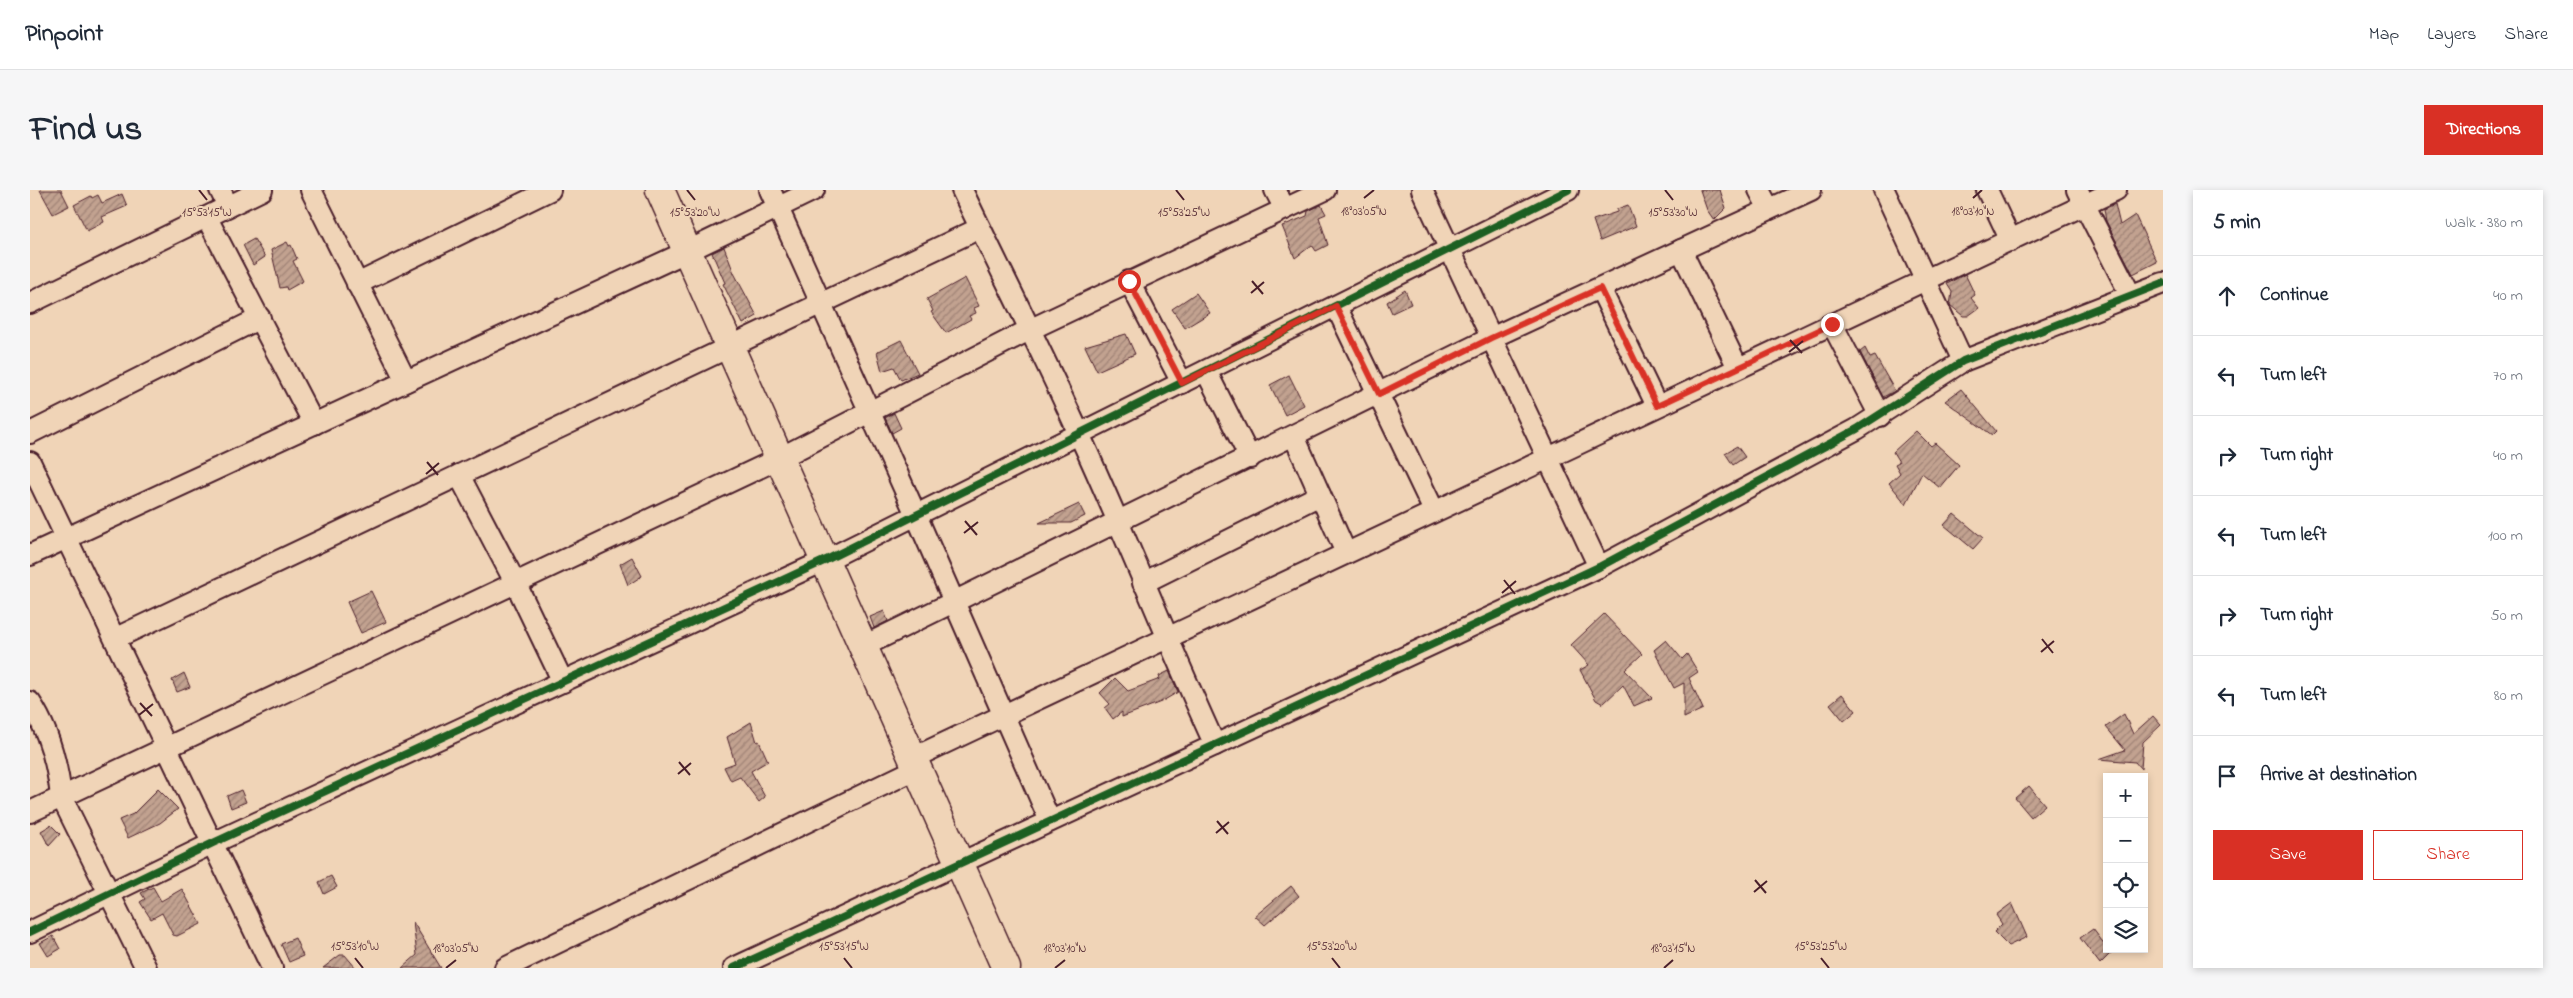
<!DOCTYPE html>
<html lang="en">
<head>
<meta charset="utf-8">
<style>
  :root { --surface:#fff; --page:#f6f6f7; --text:#1f2937; --muted:#747a83; --line:#e0e1e3; --accent:#d93025 }
  body { margin:0; font-family:"Indie Flower",sans-serif; background:var(--page); color:var(--text) }
  .controls { position:absolute; right:15px; bottom:15px; display:grid; overflow:hidden; border-radius:0px; box-shadow:0 2px 8px #0003 }
  .controls button { width:45px; height:45px; display:grid; place-items:center; padding:0; border:0; border-bottom:1px solid var(--line); background:var(--surface); color:var(--text); font:25px sans-serif }
  .stop { position:absolute; width:15px; height:15px; margin:-11px; border:4px solid #d93025; border-radius:50%; background:#fff }
  .stop.end { background:#d93025; border-color:#fff; box-shadow:0 1px 5px #0008 }
  .list { margin:0; padding:0; list-style:none }
  h2 { display:flex; justify-content:space-between; align-items:center; height:65px; margin:0; padding:0 20px; font-size:21px }
  h2 small { font-size:16px; font-weight:400; color:var(--muted) }
  .list li { display:grid; grid-template-columns:32px 1fr auto; gap:15px; align-items:center; box-sizing:border-box; height:80px; padding:0 20px; border-top:1px solid var(--line) }
  .list b { display:block; font-size:19px; white-space:nowrap }
  .list em { font-size:16px; font-style:normal; color:var(--muted) }
  .actions { display:flex; gap:10px; padding:15px 20px }
  .actions a { flex:1; padding:11px 0; border:1px solid var(--accent); border-radius:0px; text-align:center; font-size:18px; color:var(--accent) }
  .actions .main { background:var(--accent); color:#fff }
  .icon { flex:none; width:28px; height:28px; fill:none; stroke:currentColor; stroke-width:2; stroke-linecap:round; stroke-linejoin:round }
  .map { position:relative; flex:none; width:2133px; height:778px; overflow:hidden; border-radius:0px }
  header { display:flex; align-items:center; gap:30px; box-sizing:border-box; height:70px; padding:0 25px; background:var(--surface); border-bottom:1px solid var(--line) }
  header strong { font-size:24px }
  nav { display:flex; gap:28px; margin-inline-start:auto; font-size:18px }
  .intro { display:flex; align-items:center; justify-content:space-between; box-sizing:border-box; height:120px; padding:0 30px }
  h1 { margin:0; font-size:35px }
  .button { padding:12px 22px; border-radius:0px; background:var(--accent); color:#fff; font-size:18px; font-weight:700 }
  main { display:flex; gap:30px; padding:0 30px }
  aside { flex:1; background:var(--surface); border-radius:0px; box-shadow:0 2px 8px #0003 }
  .map>svg:first-child { display:block }
  .building { fill:url(#building-hatch); stroke:#4a1f2b }
  .lines { fill:none; stroke-linecap:round; stroke-linejoin:round }
  .street-casing { stroke:#4a1f2b; stroke-width:24 }
  .secondary-casing { stroke:#4a1f2b; stroke-width:31 }
  .street { stroke:#f0d4b7; stroke-width:20 }
  .secondary { stroke:#f0d4b7; stroke-width:28 }
  .cycleway-casing { stroke:#f0d4b7; stroke-width:11 }
  .cycleway { stroke:#1b5e20; stroke-width:8 }
  .route { stroke:#d93025; stroke-width:6 }
  .ticks { fill:none; stroke:#4a1f2b; stroke-width:2 }
  .ticks-label { font-size:12px; text-anchor:middle; fill:#4a1f2b; stroke:#f0d4b7; stroke-width:4; stroke-linejoin:round; paint-order:stroke }
</style>
</head>
<body>
<header>
<strong>Pinpoint</strong>
<nav><a>Map</a><a>Layers</a><a>Share</a></nav>
</header>
<div class="intro"><h1>Find us</h1><a class="button">Directions</a></div>
<main>
<div class="map">
<svg width="2133" height="778" viewBox="0 0 2133 778">
  <defs>
    <pattern id="building-hatch" width="6" height="6" patternUnits="userSpaceOnUse" patternTransform="scale(1.25)"><rect width="6" height="6" fill="#c2a290"/><path d="M-1 1l2-2M0 6l6-6M5 7l2-2" fill="none" stroke="#a08376"/></pattern>
  </defs>
  <rect width="100%" height="100%" fill="#f0d4b7"/>
  <filter id="ink" filterUnits="userSpaceOnUse"><feTurbulence type="fractalNoise" baseFrequency=".02" numOctaves="2"/><feDisplacementMap in="SourceGraphic" scale="10" xChannelSelector="R" yChannelSelector="G"/><feConvolveMatrix kernelMatrix="1 2 1 2 8 2 1 2 1" color-interpolation-filters="sRGB"/></filter>
  <g filter="url(#ink)">
    <g class="building">
      <polygon points="10,0 31,0 39,16 23,24"/>
      <polygon points="1670,0 1690,0 1696,18 1684,30 1677,20"/>
      <polygon points="92,4 97,16 72,27 74,32 57,41 44,15 61,6 62,8 68,5 72,13"/>
      <polygon points="2085,14 2090,35 2105,25 2127,72 2103,84 2076,31 2074,19"/>
      <polygon points="1291,15 1296,24 1289,27 1298,55 1286,61 1282,55 1265,68 1252,36 1277,26 1278,21"/>
      <polygon points="1598,15 1606,36 1570,51 1563,30 1587,22 1587,19"/>
      <polygon points="224,49 235,67 223,75 213,55"/>
      <polygon points="257,52 259,56 261,55 267,69 263,71 273,91 257,100 256,97 250,98 241,60"/>
      <polygon points="694,57 704,83 727,126 713,134 693,94 695,93 682,63"/>
      <polygon points="1935,84 1945,105 1941,108 1949,118 1938,126 1933,126 1920,115 1922,102 1917,94"/>
      <polygon points="935,88 949,116 944,118 946,123 939,126 941,129 916,143 901,122 903,121 897,109"/>
      <polygon points="1375,100 1381,114 1362,123 1357,112"/>
      <polygon points="1166,103 1180,123 1155,138 1142,119"/>
      <polygon points="1096,144 1105,164 1067,181 1055,156"/>
      <polygon points="871,150 888,183 871,190 864,177 852,181 847,162"/>
      <polygon points="1835,158 1840,168 1845,166 1865,201 1853,207 1830,162"/>
      <polygon points="1259,185 1274,215 1255,225 1240,195"/>
      <polygon points="1931,199 1966,241 1962,245 1915,211"/>
      <polygon points="864,223 871,238 862,243 855,228"/>
      <polygon points="1886,241 1901,256 1905,253 1929,275 1910,298 1892,283 1876,314 1859,293 1870,283 1865,274 1869,272 1863,262"/>
      <polygon points="1707,256 1715,267 1703,275 1695,263"/>
      <polygon points="1049,314 1055,326 1041,333 1009,333"/>
      <polygon points="1924,324 1953,348 1943,359 1914,335"/>
      <polygon points="602,367 612,386 598,395 590,374"/>
      <polygon points="341,401 356,432 331,443 317,412"/>
      <polygon points="854,421 858,431 844,438 840,427"/>
      <polygon points="1574,424 1612,464 1595,480 1622,508 1604,516 1593,495 1573,514 1566,510 1550,480 1559,475 1541,455"/>
      <polygon points="1636,450 1652,469 1657,464 1668,482 1659,488 1673,519 1654,528 1654,493 1644,498 1624,460"/>
      <polygon points="1139,481 1148,502 1131,512 1092,527 1092,522 1083,529 1075,518 1080,514 1070,503 1085,488 1098,501 1130,489 1129,486"/>
      <polygon points="154,483 160,497 147,502 142,490"/>
      <polygon points="1812,504 1826,521 1814,531 1800,514"/>
      <polygon points="2094,524 2103,544 2123,526 2131,535 2113,552 2111,579 2105,572 2069,569 2095,560 2076,537"/>
      <polygon points="721,532 727,552 729,551 738,571 721,581 735,607 729,612 710,587 701,591 694,577 705,573 697,547"/>
      <polygon points="1999,596 2015,615 2001,627 1985,608"/>
      <polygon points="128,599 148,619 130,633 98,648 89,630 103,624"/>
      <polygon points="211,600 216,612 201,618 197,606"/>
      <polygon points="21,635 30,644 19,656 11,641"/>
      <polygon points="301,686 307,697 294,704 289,692"/>
      <polygon points="1261,696 1269,706 1235,735 1225,726"/>
      <polygon points="123,697 131,711 152,699 171,734 147,746 143,745 132,723 121,729 110,712 115,709 111,703"/>
      <polygon points="1982,713 1997,747 1978,756 1964,742 1972,734 1966,725"/>
      <polygon points="383,732 411,778 372,778 387,765"/>
      <polygon points="2063,739 2081,763 2070,774 2050,748"/>
      <polygon points="23,746 30,759 18,766 10,753"/>
      <polygon points="265,748 273,766 259,772 251,754"/>
      <polygon points="310,765 315,765 326,778 293,778"/>
    </g>
    <g class="lines">
      <defs>
        <g id="street">
          <polyline points="190,0 198,16"/>
          <polyline points="281,0 376,191"/>
          <polyline points="740,0 886,325 1020,631"/>
          <path d="M932,0c39,82 81,163 118,246 47,102 88,207 135,309"/>
          <polyline points="1245,0 1255,19"/>
          <polyline points="1392,0 1569,377"/>
          <polyline points="1729,0 1739,19"/>
          <polyline points="1854,0 1933,171"/>
          <polyline points="1957,0 1981,51"/>
          <polyline points="2047,0 2101,106"/>
          <polyline points="177,28 284,234"/>
          <polyline points="1651,60 1708,178"/>
          <polyline points="1099,91 1152,193"/>
          <polyline points="327,94 520,0"/>
          <polyline points="1570,98 1627,216"/>
          <polyline points="0,113 232,0"/>
          <polyline points="1306,116 1404,321"/>
          <polyline points="1802,134 1850,226"/>
          <polyline points="1176,181 1220,268"/>
          <polyline points="0,243 230,128"/>
          <polyline points="1264,246 1316,363"/>
          <polyline points="0,272 242,778"/>
          <polyline points="429,285 486,394 533,492"/>
          <polyline points="0,365 658,61 784,0"/>
          <polyline points="1113,393 1290,305"/>
          <polyline points="86,448 950,38"/>
          <polyline points="834,456 1461,148 1781,0"/>
          <path d="M0,512c19,28 27,61 31,94l85,172"/>
          <polyline points="883,568 2086,0"/>
          <polyline points="0,622 750,268 999,140 1295,0"/>
          <polyline points="0,742 183,653 796,370 1538,0"/>
          <polyline points="475,778 888,578"/>
          <polyline points="704,778 1569,377 1827,239 1933,171 2133,93"/>
        </g>
        <polyline id="secondary" points="630,0 976,778"/>
      </defs>
      <use href="#street" class="street-casing"/>
      <use href="#secondary" class="secondary-casing"/>
      <use href="#street" class="street"/>
      <use href="#secondary" class="secondary"/>
      <defs>
        <g id="cycleway">
          <polyline points="0,742 183,653 796,370 1538,0"/>
          <polyline points="704,778 1569,377 1827,239 1933,171 2133,93"/>
        </g>
      </defs>
      <use href="#cycleway" class="cycleway-casing"/>
      <use href="#cycleway" class="cycleway"/>
    </g>
  </g>
  <g class="lines" filter="url(#ink)">
    <polyline class="route" points="1099,91 1152,193 1306,116 1349,204 1461,148 1570,98 1627,216 1802,134"/>
  </g>
  <path class="ticks" d="M169,0l8,10M657,0l8,10M1146,0l8,10M1635,0l8,10M1334,8l10,-8M1943,8l9,-8M1222,91l11,13M1221,103l13,-11M1760,150l12,13M1759,162l14,-11M397,272l11,13M396,284l13,-11M935,331l12,14M934,343l14,-11M1474,390l11,14M1472,403l14,-12M2012,449l11,14M2011,462l13,-11M110,513l12,13M109,525l14,-11M649,572l11,13M648,584l13,-11M1187,631l11,13M1186,643l13,-11M1725,690l11,13M1724,702l13,-11M325,768l8,10M814,768l8,10M1302,768l8,10M1791,768l8,10M416,778l10,-8M1025,778l10,-8M1634,778l9,-8"/>
  <g class="ticks-label">
    <text x="1334" y="25">18°03'05"N</text>
    <text x="1943" y="25">18°03'10"N</text>
    <text x="1643" y="26">15°53'30"W</text>
    <text x="177" y="26">15°53'15"W</text>
    <text x="665" y="26">15°53'20"W</text>
    <text x="1154" y="26">15°53'25"W</text>
    <text x="325" y="760">15°53'10"W</text>
    <text x="814" y="760">15°53'15"W</text>
    <text x="1302" y="760">15°53'20"W</text>
    <text x="1791" y="760">15°53'25"W</text>
    <text x="426" y="762">18°03'05"N</text>
    <text x="1035" y="762">18°03'10"N</text>
    <text x="1643" y="762">18°03'15"N</text>
  </g>
</svg>
<div class="controls">
<button>+</button>
<button>−</button>
<button><svg class="icon" aria-label="locate" viewBox="0 0 24 24"><circle cx="12" cy="12" r="6"/><path d="M12 2v4M12 18v4M2 12h4M18 12h4"/></svg></button>
<button><svg class="icon" aria-label="layers" viewBox="0 0 24 24"><path d="M12 4l9 5-9 5-9-5zM3 14l9 5 9-5"/></svg></button>
</div>
<div class="stop" style="left:1099px;top:91px"></div>
<div class="stop end" style="left:1802px;top:134px"></div>
</div>
<aside>
<h2>5 min<small>Walk · 380 m</small></h2>
<ul class="list">
<li><svg class="icon" aria-label="ahead" viewBox="0 0 24 24"><path d="M12 20V5M6 11l6-6 6 6"/></svg><div><b>Continue</b></div><em>40 m</em></li>
<li><svg class="icon" aria-label="left" viewBox="0 0 24 24"><path d="M17 20v-9H6M10 6l-5 5 5 5"/></svg><div><b>Turn left</b></div><em>70 m</em></li>
<li><svg class="icon" aria-label="right" viewBox="0 0 24 24"><path d="M7 20v-9h11M14 6l5 5-5 5"/></svg><div><b>Turn right</b></div><em>40 m</em></li>
<li><svg class="icon" aria-label="left" viewBox="0 0 24 24"><path d="M17 20v-9H6M10 6l-5 5 5 5"/></svg><div><b>Turn left</b></div><em>100 m</em></li>
<li><svg class="icon" aria-label="right" viewBox="0 0 24 24"><path d="M7 20v-9h11M14 6l5 5-5 5"/></svg><div><b>Turn right</b></div><em>50 m</em></li>
<li><svg class="icon" aria-label="left" viewBox="0 0 24 24"><path d="M17 20v-9H6M10 6l-5 5 5 5"/></svg><div><b>Turn left</b></div><em>80 m</em></li>
<li><svg class="icon" aria-label="arrive" viewBox="0 0 24 24"><path d="M6 21V4h12l-3 4 3 4H6"/></svg><div><b>Arrive at destination</b></div></li>
</ul>
<div class="actions"><a class="main">Save</a><a>Share</a></div>
</aside>
</main>
</body>
</html>
